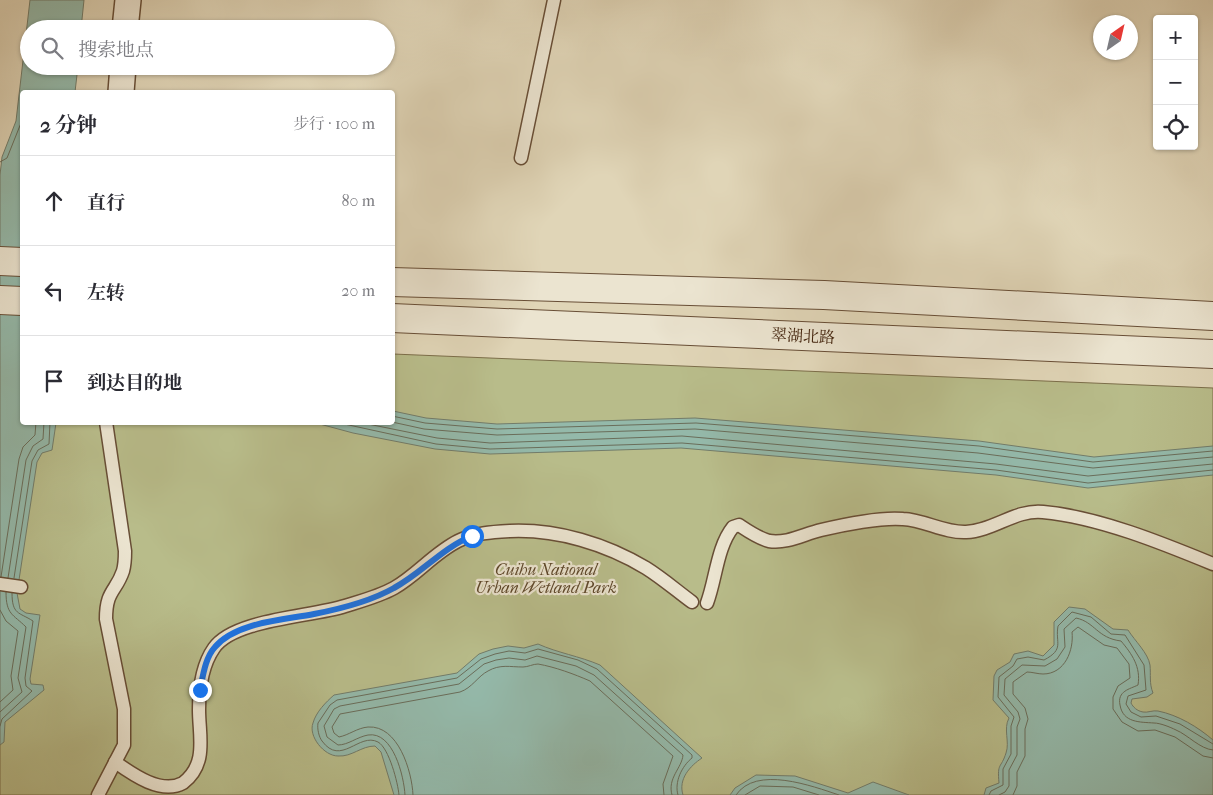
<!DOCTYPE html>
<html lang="zh">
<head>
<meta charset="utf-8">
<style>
  :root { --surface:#fff; --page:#f2f2f3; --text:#2b2b33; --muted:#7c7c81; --line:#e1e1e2 }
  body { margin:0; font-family:"IM FELL French Canon","Noto Serif SC",serif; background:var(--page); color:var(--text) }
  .controls { position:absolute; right:15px; top:15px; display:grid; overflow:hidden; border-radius:5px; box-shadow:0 1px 4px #0004 }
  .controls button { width:45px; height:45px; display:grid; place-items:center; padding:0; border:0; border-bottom:1px solid var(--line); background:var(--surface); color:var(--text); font:25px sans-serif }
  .compass { position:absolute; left:1093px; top:15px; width:45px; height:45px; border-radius:50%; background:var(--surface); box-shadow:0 1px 4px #0004; rotate:34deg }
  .stop { position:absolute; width:15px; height:15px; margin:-11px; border:4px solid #1a73e8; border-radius:50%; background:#fff }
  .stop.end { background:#1a73e8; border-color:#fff; box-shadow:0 1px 5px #0008 }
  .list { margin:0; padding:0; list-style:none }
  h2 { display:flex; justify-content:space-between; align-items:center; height:65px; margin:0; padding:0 20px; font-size:21px }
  h2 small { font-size:16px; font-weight:400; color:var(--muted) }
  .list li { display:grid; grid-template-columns:32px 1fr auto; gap:15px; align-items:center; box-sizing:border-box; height:90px; padding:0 20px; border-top:1px solid var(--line) }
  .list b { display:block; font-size:19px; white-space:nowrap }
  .list em { font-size:16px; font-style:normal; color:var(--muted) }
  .icon { flex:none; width:28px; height:28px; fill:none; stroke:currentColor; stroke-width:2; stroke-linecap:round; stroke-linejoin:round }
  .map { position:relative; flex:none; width:1213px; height:795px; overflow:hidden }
  .search { position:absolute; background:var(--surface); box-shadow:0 1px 4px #0004; left:20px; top:20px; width:375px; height:55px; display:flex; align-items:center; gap:12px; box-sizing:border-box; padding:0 18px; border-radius:28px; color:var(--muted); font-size:19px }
  .panel { position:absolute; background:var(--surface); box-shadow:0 1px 4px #0004; left:20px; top:90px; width:375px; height:335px; border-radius:5px }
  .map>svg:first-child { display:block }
  .green { fill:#b8bc8a; stroke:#7c6e4a }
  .water { fill:#94b9aa; stroke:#727c6a }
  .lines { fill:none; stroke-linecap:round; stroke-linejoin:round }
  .shore { stroke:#6a6d5a; stroke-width:1 }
  .service-casing { stroke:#684e36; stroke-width:15 }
  .minor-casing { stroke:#684e36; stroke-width:28 }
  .tertiary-casing { stroke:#684e36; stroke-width:30 }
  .service { stroke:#ebe4d0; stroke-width:12 }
  .minor { stroke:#ebe4d0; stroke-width:25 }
  .tertiary { stroke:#ebe4d0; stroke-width:28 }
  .route { stroke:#1a73e8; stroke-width:6 }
  .labels { text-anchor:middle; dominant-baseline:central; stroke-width:4.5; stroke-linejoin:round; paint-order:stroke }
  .street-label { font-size:16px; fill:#40210b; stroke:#ebe4d0 }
  .park-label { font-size:16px; font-style:italic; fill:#5e482b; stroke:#ebe4d0 }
</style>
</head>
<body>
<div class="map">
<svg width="1213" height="795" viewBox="0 0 1213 795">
  <rect width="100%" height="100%" fill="#e0d5b7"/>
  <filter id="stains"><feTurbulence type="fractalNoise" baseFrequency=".004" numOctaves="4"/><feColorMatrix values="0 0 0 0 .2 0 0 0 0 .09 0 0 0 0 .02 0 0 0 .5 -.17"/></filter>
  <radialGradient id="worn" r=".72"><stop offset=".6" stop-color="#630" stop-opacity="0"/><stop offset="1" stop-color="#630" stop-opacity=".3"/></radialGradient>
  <polygon class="green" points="0,340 22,422 392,422 393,354 1213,388 1213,795 0,795"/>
  <g class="water">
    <polygon points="30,0 84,0 81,29 29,29 29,66 78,66 75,92 22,92 22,422 56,423 52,450 42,453 37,462 17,593 20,609 26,613 40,615 30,679 31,684 43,685 44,690 5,722 4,742 0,745 0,175 2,157 16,121"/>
    <polygon points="393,411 426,418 497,424 695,418 979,441 1094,457 1213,446 1213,475 1088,488 996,475 681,448 490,454 435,449 353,433 316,423 392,422"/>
    <path d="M1069,607l16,2 28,20 15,1c7,11 20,23 22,35 1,10 -1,18 3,28l-6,4 -15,2 -1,4c2,4 6,8 12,9 4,1 10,-2 15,-1 20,4 40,16 55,29v55h-229l2,-7 13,-5c-2,-21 2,-14 7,-30 4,-11 -3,-24 3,-35l-16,-18 1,-24 3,-6 13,-8 4,-8 14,-3 15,5 11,-11v-23z"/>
    <path d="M538,644c20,9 41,12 62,21l102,93c-12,8 -24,21 -19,37h-289l-13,-43 -6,-6c-14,0 -23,11 -37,10 -14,0 -30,-20 -25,-33 3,-11 13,-21 21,-28l123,-22 22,-19 14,-5 15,-3 16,2z"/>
    <polygon points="756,775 795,776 848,793 873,782 909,795 730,795 735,788"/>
  </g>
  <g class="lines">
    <g class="shore">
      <polyline points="0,162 7,158 21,123 22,110"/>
      <polyline points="392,416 425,423 497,429 696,423 979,446 1093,462 1213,451"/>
      <polyline points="335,422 436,444 490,449 682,443 996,470 1088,483 1213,470"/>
      <polyline points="358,422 437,438 490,443 682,436 996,464 1088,476 1213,464"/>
      <polyline points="392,422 424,429 497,435 695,429 978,453 1093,468 1213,457"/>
      <polyline points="1,577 19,459 23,447 35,435 36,422"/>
      <polyline points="8,578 26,460 33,446 43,439 44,422"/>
      <polyline points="14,578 32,461 38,450 49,444 50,422"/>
      <polyline points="0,610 6,621 18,631 11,676 13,690 0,702"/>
      <path d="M0,712l22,-20 -4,-14 8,-51c-13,-13 -20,-12 -20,-35"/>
      <path d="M0,726l2,-7 30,-28 -6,-5 -1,-8 8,-57c-14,-9 -21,-6 -21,-28"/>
      <path d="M399,795c-1,-12 -10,-47 -21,-53 -19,-10 -37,25 -56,-1 -3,-4 -5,-12 -4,-18l12,-18 7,-5 120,-22 24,-19 14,-5 14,-3 16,2 13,-4 40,11 19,9 95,86v3c-10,8 -18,24 -14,37"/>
      <path d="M405,795c-1,-19 -12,-64 -37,-60 -11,2 -20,10 -30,10l-11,-8 -3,-11 10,-17 6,-3 119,-22 25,-20 12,-4 13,-2 16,2 12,-4 39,10 18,9 89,80c-1,13 -16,23 -11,40"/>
      <path d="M413,795c-1,-24 -15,-70 -45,-68 -11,1 -19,8 -29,10l-5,-4 -2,-6 8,-13 120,-22c12,-4 18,-16 28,-21 12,-7 22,-4 35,-4 5,0 10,-3 15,-3 17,3 36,10 52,17l83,75 -10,28 1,11"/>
      <path d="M736,795c20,-30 76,-9 103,0"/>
      <polyline points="745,795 760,786 793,787 819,795"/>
      <path d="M989,795l2,-4 12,-6v-16l8,-15v-28l3,-9 -16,-20 1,-20 14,-11 4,-7 11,-2 16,3c21,-11 11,-17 14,-34l14,-14 19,5 20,17 14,1 19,30 2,25 -18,6 -2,8 5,8 10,5 15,-1 24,8 33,20"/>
      <path d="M999,795l6,-3 4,-6v-16l8,-15v-28l3,-8 -2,-7 -14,-17 1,-16 17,-14 23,1 12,-7 8,-12 -1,-18 12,-11c19,4 21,20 45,23 11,13 20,26 17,44 -8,4 -21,6 -18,20 3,18 20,17 34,18 6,0 16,4 22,7 12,5 24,19 37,20"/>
      <path d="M1013,795l4,-9v-14l8,-16v-27l3,-10 -3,-11 -12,-14v-12l14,-10c5,0 11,2 16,2 22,0 31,-24 29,-42l6,-5 26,18 13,3 12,16 1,14 -12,8 -5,11v12l9,13 16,9 17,-1 20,7 28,19 10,2"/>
    </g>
    <defs>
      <g id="service">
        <polyline points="521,158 554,0"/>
        <polyline points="0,584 21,587"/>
        <path d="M707,603c9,-24 10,-56 26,-76l6,-2c9,6 19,13 30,16 18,3 35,-7 52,-11 21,-5 61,-13 82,-11 22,1 41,14 63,13 27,-1 50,-23 77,-20 55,5 119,31 170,52"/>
        <path d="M115,762c17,12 46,33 68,21 25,-19 16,-47 16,-73 0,-20 3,-45 15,-62 20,-29 97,-31 131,-42 16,-5 35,-10 49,-18 23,-13 40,-35 64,-47 16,-8 34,-9 52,-10 47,-2 96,13 136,37 16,10 31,23 46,34"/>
        <path d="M98,795l26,-50v-36l-18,-90c0,-29 10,-27 17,-48 2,-7 2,-14 2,-20l-19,-129"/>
      </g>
      <g id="minor">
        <polyline points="125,29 128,0"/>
        <polyline points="121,92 123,66"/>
      </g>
      <g id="tertiary">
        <polyline points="0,261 22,262"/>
        <polyline points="392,282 824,295 1213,316"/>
        <polyline points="0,300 22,301"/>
        <polyline points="392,318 1213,354"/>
      </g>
    </defs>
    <use href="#service" class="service-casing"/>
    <use href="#minor" class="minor-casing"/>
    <use href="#tertiary" class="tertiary-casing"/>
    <use href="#service" class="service"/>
    <use href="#minor" class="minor"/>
    <use href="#tertiary" class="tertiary"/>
  </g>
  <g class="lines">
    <path class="route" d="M200,690c3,-14 5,-32 15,-43 21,-25 69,-27 99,-33 26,-5 57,-13 80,-26 28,-15 48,-40 78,-52"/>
  </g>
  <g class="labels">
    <g class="street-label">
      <text transform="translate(803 336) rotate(3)">翠湖北路</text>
    </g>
    <g class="park-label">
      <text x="546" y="569">Cuihu National<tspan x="546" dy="18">Urban Wetland Park</tspan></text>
    </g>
  </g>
  <rect width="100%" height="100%" filter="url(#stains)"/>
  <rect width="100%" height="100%" fill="url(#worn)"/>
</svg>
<div class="controls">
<button>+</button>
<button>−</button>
<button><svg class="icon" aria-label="locate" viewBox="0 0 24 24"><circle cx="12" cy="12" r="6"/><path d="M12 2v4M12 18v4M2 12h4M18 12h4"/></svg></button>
</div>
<svg class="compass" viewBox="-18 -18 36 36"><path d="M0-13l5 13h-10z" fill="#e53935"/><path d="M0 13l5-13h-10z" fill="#7c7c81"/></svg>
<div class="stop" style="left:472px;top:536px"></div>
<div class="stop end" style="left:200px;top:690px"></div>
<div class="search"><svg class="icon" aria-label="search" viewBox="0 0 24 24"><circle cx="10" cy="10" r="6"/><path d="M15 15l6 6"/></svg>搜索地点</div>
<section class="panel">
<h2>2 分钟<small>步行 · 100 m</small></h2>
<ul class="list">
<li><svg class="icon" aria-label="ahead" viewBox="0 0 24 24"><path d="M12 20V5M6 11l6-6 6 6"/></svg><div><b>直行</b></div><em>80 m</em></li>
<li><svg class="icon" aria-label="left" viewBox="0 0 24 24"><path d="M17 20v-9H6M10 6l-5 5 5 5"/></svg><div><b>左转</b></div><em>20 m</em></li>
<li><svg class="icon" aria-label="arrive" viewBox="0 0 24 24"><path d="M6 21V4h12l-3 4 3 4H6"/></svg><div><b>到达目的地</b></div></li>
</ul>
</section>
</div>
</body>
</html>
